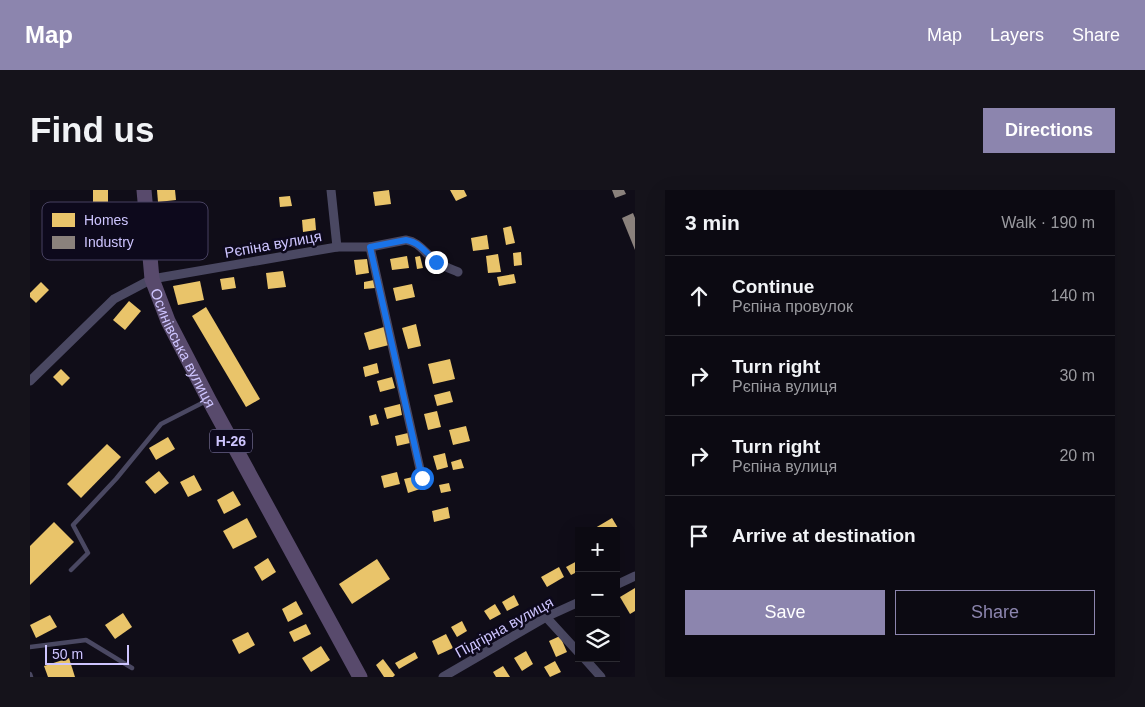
<!DOCTYPE html>
<html lang="en">
<head>
<meta charset="utf-8">
<style>
  :root { --surface:#0c0a12; --page:#15131b; --text:#f1f3f6; --muted:#9a9a9f; --line:#2c2b32; --accent:#8c85ae }
  body { margin:0; font-family:Helvetica,sans-serif; background:var(--page); color:var(--text) }
  .controls { position:absolute; right:15px; bottom:15px; display:grid; overflow:hidden; border-radius:0px; box-shadow:0 5px 20px #0002 }
  .controls button { width:45px; height:45px; display:grid; place-items:center; padding:0; border:0; border-bottom:1px solid var(--line); background:var(--surface); color:var(--text); font:25px sans-serif }
  .scale { position:absolute; left:15px; bottom:12px; width:84px; box-sizing:border-box; padding-left:5px; border:2px solid #cec5ff; border-top:0; font-size:14px; line-height:18px; white-space:nowrap; color:#cec5ff; -webkit-text-stroke:4px #0d091c; paint-order:stroke }
  .stop { position:absolute; width:15px; height:15px; margin:-11px; border:4px solid #1a73e8; border-radius:50%; background:#fff }
  .stop.end { background:#1a73e8; border-color:#fff; box-shadow:0 1px 5px #0008 }
  .list { margin:0; padding:0; list-style:none }
  h2 { display:flex; justify-content:space-between; align-items:center; height:65px; margin:0; padding:0 20px; font-size:21px }
  h2 small { font-size:16px; font-weight:400; color:var(--muted) }
  .list li { display:grid; grid-template-columns:32px 1fr auto; gap:15px; align-items:center; box-sizing:border-box; height:80px; padding:0 20px; border-top:1px solid var(--line) }
  .list b { display:block; font-size:19px; white-space:nowrap }
  .list p { margin:0; font-size:16px; white-space:nowrap; color:var(--muted) }
  .list em { font-size:16px; font-style:normal; color:var(--muted) }
  .actions { display:flex; gap:10px; padding:15px 20px }
  .actions a { flex:1; padding:11px 0; border:1px solid var(--accent); border-radius:0px; text-align:center; font-size:18px; color:var(--accent) }
  .actions .main { background:var(--accent); color:#fff }
  .icon { flex:none; width:28px; height:28px; fill:none; stroke:currentColor; stroke-width:2; stroke-linecap:round; stroke-linejoin:round }
  .map { position:relative; flex:none; width:605px; height:487px; overflow:hidden; border-radius:0px }
  header { display:flex; align-items:center; gap:30px; box-sizing:border-box; height:70px; padding:0 25px; background:var(--accent); color:#fff }
  header strong { font-size:24px }
  nav { display:flex; gap:28px; margin-inline-start:auto; font-size:18px }
  .intro { display:flex; align-items:center; justify-content:space-between; box-sizing:border-box; height:120px; padding:0 30px }
  h1 { margin:0; font-size:35px }
  .button { padding:12px 22px; border-radius:0px; background:var(--accent); color:#fff; font-size:18px; font-weight:700 }
  main { display:flex; gap:30px; padding:0 30px }
  aside { flex:1; background:var(--surface); border-radius:0px; box-shadow:0 5px 20px #0002 }
  .map>svg:first-child { display:block }
  .homes { fill:#e9c46a }
  .industry { fill:#8a817c }
  .lines { fill:none; stroke-linecap:round; stroke-linejoin:round }
  .lane { stroke:#4a4862; stroke-width:4.5 }
  .street { stroke:#4a4862; stroke-width:9 }
  .primary { stroke:#584a6c; stroke-width:15 }
  .route { stroke:#1a73e8; stroke-width:6 }
  .labels { text-anchor:middle; dominant-baseline:central; stroke-width:5; stroke-linejoin:round; paint-order:stroke }
  .shield { fill:#0d091c; stroke:#948dbb; stroke-width:1 }
  .shield-label { font-size:14px; font-weight:bold; fill:#cec5ff }
  .street-label { font-size:15px; fill:#cec5ff; stroke:#0d091c }
  .key { fill:#0d091c; stroke:#474160; stroke-width:1 }
  .key-label { font-size:14px; fill:#cec5ff }
</style>
</head>
<body>
<header>
<strong>Map</strong>
<nav><a>Map</a><a>Layers</a><a>Share</a></nav>
</header>
<div class="intro"><h1>Find us</h1><a class="button">Directions</a></div>
<main>
<div class="map">
<svg width="605" height="487" viewBox="0 0 605 487">
  <rect width="100%" height="100%" fill="#100d18"/>
  <g class="homes">
    <polygon points="63,0 78,0 78,14 63,15"/>
    <polygon points="127,0 145,0 146,10 128,12"/>
    <polygon points="359,0 361,14 345,16 343,2"/>
    <polygon points="420,0 434,0 437,6 426,11"/>
    <polygon points="260,6 262,16 250,17 249,7"/>
    <polygon points="285,28 286,40 273,42 272,30"/>
    <polygon points="481,36 485,53 476,55 473,38"/>
    <polygon points="457,45 459,59 443,61 441,48"/>
    <polygon points="491,62 492,75 484,76 483,63"/>
    <polygon points="468,64 471,82 458,83 456,66"/>
    <polygon points="377,66 379,78 362,80 360,69"/>
    <polygon points="390,66 393,78 387,79 385,67"/>
    <polygon points="337,69 339,83 326,85 324,70"/>
    <polygon points="253,81 256,97 238,99 236,83"/>
    <polygon points="484,84 486,93 469,96 467,87"/>
    <polygon points="204,87 206,98 192,100 190,89"/>
    <polygon points="344,90 345,98 334,99 334,92"/>
    <polygon points="170,91 174,110 148,115 143,96"/>
    <polygon points="11,92 19,100 6,113 0,107 0,103"/>
    <polygon points="382,94 385,107 366,111 363,98"/>
    <polygon points="99,111 111,121 95,140 83,130"/>
    <polygon points="176,117 230,209 216,217 162,126"/>
    <polygon points="386,134 391,156 378,159 372,138"/>
    <polygon points="354,137 359,155 339,160 334,143"/>
    <polygon points="420,169 425,189 403,194 398,174"/>
    <polygon points="347,173 349,183 335,187 333,177"/>
    <polygon points="31,179 40,188 32,196 23,187"/>
    <polygon points="362,187 365,198 350,202 347,191"/>
    <polygon points="420,201 423,212 407,216 404,205"/>
    <polygon points="370,214 372,225 357,229 354,218"/>
    <polygon points="407,221 411,237 398,240 394,224"/>
    <polygon points="346,224 349,234 341,236 339,226"/>
    <polygon points="436,236 440,251 423,255 419,240"/>
    <polygon points="378,243 380,253 367,256 365,246"/>
    <polygon points="138,247 145,259 126,270 119,258"/>
    <polygon points="77,254 91,267 51,308 37,294"/>
    <polygon points="415,263 418,277 407,280 403,266"/>
    <polygon points="431,269 434,278 423,280 421,272"/>
    <polygon points="129,281 139,293 125,304 115,292"/>
    <polygon points="367,282 370,294 354,298 351,286"/>
    <polygon points="164,285 172,300 158,307 150,292"/>
    <polygon points="387,286 390,299 378,303 374,289"/>
    <polygon points="419,293 421,301 411,303 409,295"/>
    <polygon points="203,301 211,315 194,324 187,310"/>
    <polygon points="418,317 420,328 404,332 402,321"/>
    <polygon points="217,328 227,347 203,359 193,341"/>
    <polygon points="582,328 588,338 583,341 560,341"/>
    <polygon points="24,332 44,352 0,395 0,356"/>
    <polygon points="238,368 246,382 232,391 224,377"/>
    <polygon points="347,369 360,389 322,414 309,394"/>
    <polygon points="549,370 549,381 541,385 536,377"/>
    <polygon points="529,377 534,387 517,397 511,387"/>
    <polygon points="605,398 605,421 600,424 590,407"/>
    <polygon points="484,405 489,415 477,421 472,412"/>
    <polygon points="266,411 273,424 258,432 252,419"/>
    <polygon points="465,414 471,424 460,430 454,421"/>
    <polygon points="93,423 102,437 85,449 75,435"/>
    <polygon points="20,425 27,437 6,448 0,435"/>
    <polygon points="432,431 437,441 427,447 421,437"/>
    <polygon points="276,434 281,444 264,452 259,442"/>
    <polygon points="218,442 225,455 209,464 202,450"/>
    <polygon points="416,444 423,458 408,465 402,451"/>
    <polygon points="530,446 537,462 526,467 519,451"/>
    <polygon points="291,456 300,470 281,482 272,468"/>
    <polygon points="496,461 503,474 492,481 484,468"/>
    <polygon points="385,462 388,468 369,479 365,473"/>
    <polygon points="39,468 45,487 18,487 14,476"/>
    <polygon points="353,469 365,485 363,487 354,487 346,475"/>
    <polygon points="525,471 531,482 520,487 514,477"/>
    <polygon points="473,476 480,487 466,487 463,482"/>
  </g>
  <g class="industry">
    <polygon points="582,0 594,0 596,4 585,8"/>
    <polygon points="603,23 605,28 605,60 592,28"/>
  </g>
  <g class="lines">
    <g class="lane">
      <polyline points="41,380 58,363 43,335 86,289 131,234 178,210"/>
      <polyline points="0,457 56,450 102,478"/>
      <polyline points="0,484 1,487"/>
    </g>
    <g class="street">
      <polyline points="301,0 307,57"/>
      <polyline points="340,57 392,288"/>
      <path d="M0,191l84,-82 38,-20 185,-32h33l36,-7c14,2 19,14 30,21 6,5 15,8 22,11"/>
      <polyline points="586,395 605,386"/>
      <polyline points="516,427 549,463"/>
      <polyline points="554,468 571,487"/>
      <polyline points="413,487 516,427 549,412"/>
    </g>
    <path class="primary" id="s1" d="M114,0l8,89 16,42 41,79 151,277"/>
  </g>
  <g class="lines">
    <path class="route" d="M392,288l-52,-231 36,-7c13,2 21,13 30,22"/>
  </g>
  <g class="labels">
    <rect class="shield" x="180" y="239.5" width="42" height="23" rx="4"/>
    <g class="shield-label">
      <text x="201" y="251">Н-26</text>
    </g>
    <g class="street-label">
      <text transform="translate(243 54) rotate(-10)">Рєпіна вулиця</text>
      <text stroke="none"><textPath href="#s1" startOffset="165">Осинівська вулиця</textPath></text>
      <text transform="translate(474 437) rotate(-29)">Підгірна вулиця</text>
    </g>
  </g>
  <rect x="12" y="12" width="166" height="58" rx="8" class="key"/>
  <rect x="22" y="23" width="23" height="14" fill="#e9c46a"/>
  <rect x="22" y="46" width="23" height="13" fill="#8a817c"/>
  <g class="key-label">
    <text x="54" y="35">Homes</text>
    <text x="54" y="57">Industry</text>
  </g>
</svg>
<div class="controls">
<button>+</button>
<button>−</button>
<button><svg class="icon" aria-label="layers" viewBox="0 0 24 24"><path d="M12 4l9 5-9 5-9-5zM3 14l9 5 9-5"/></svg></button>
</div>
<div class="scale">50 m</div>
<div class="stop" style="left:392px;top:288px"></div>
<div class="stop end" style="left:406px;top:72px"></div>
</div>
<aside>
<h2>3 min<small>Walk · 190 m</small></h2>
<ul class="list">
<li><svg class="icon" aria-label="ahead" viewBox="0 0 24 24"><path d="M12 20V5M6 11l6-6 6 6"/></svg><div><b>Continue</b><p>Рєпіна провулок</p></div><em>140 m</em></li>
<li><svg class="icon" aria-label="right" viewBox="0 0 24 24"><path d="M7 20v-9h11M14 6l5 5-5 5"/></svg><div><b>Turn right</b><p>Рєпіна вулиця</p></div><em>30 m</em></li>
<li><svg class="icon" aria-label="right" viewBox="0 0 24 24"><path d="M7 20v-9h11M14 6l5 5-5 5"/></svg><div><b>Turn right</b><p>Рєпіна вулиця</p></div><em>20 m</em></li>
<li><svg class="icon" aria-label="arrive" viewBox="0 0 24 24"><path d="M6 21V4h12l-3 4 3 4H6"/></svg><div><b>Arrive at destination</b></div></li>
</ul>
<div class="actions"><a class="main">Save</a><a>Share</a></div>
</aside>
</main>
</body>
</html>
